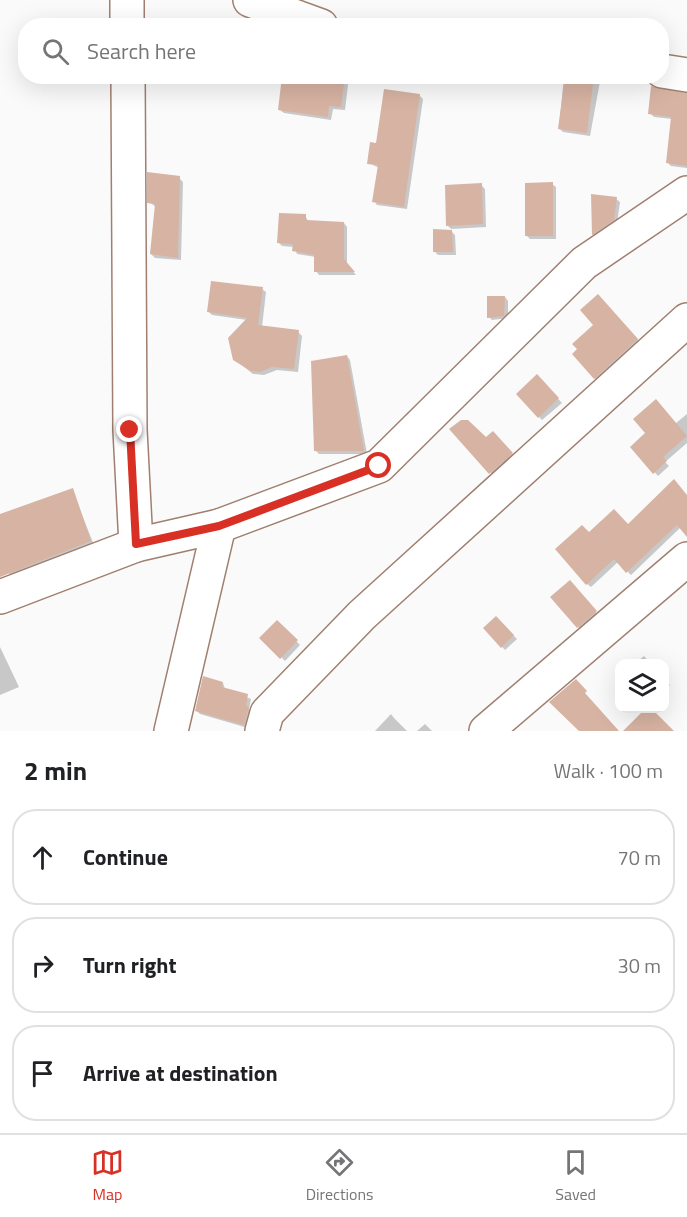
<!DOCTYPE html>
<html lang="en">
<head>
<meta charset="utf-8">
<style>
  :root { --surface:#fff; --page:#f6f6f6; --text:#202124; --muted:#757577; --line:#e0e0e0; --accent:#d93025 }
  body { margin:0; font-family:"Titillium Web",sans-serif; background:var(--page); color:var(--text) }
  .controls { position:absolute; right:18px; bottom:18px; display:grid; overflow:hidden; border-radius:12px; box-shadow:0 6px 24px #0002 }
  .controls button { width:54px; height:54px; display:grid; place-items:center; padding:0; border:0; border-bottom:2px solid var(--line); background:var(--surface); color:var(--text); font:30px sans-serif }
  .stop { position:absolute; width:18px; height:18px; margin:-14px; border:4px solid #d93025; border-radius:50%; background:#fff }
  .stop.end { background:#d93025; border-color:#fff; box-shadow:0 2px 6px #0008 }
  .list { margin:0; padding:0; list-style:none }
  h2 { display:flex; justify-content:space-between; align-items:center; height:78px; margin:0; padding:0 24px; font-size:26px }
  h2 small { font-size:20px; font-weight:400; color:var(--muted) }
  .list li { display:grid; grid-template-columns:39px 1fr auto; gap:18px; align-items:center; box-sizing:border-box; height:96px; margin:0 12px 12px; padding:0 12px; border:2px solid var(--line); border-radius:24px }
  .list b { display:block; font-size:22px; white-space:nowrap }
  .list em { font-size:20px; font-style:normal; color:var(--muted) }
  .icon { flex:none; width:33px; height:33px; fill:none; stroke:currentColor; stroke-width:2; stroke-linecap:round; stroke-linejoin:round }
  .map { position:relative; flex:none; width:687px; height:731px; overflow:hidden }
  .search { position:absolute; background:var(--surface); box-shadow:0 6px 24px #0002; left:18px; right:18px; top:18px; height:66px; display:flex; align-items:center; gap:15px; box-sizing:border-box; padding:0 21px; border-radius:24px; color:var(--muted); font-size:22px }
  .sheet { height:402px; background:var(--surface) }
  nav { display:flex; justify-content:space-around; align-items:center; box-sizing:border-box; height:84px; border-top:2px solid var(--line); background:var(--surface); font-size:16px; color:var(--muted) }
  nav a { display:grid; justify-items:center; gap:3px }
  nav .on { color:var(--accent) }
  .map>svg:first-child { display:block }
  .shadow { fill:#0003 }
  .building { fill:#d7b3a3 }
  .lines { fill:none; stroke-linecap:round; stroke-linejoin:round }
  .minor-casing { stroke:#a07f6f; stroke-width:36 }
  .minor { stroke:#fff; stroke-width:33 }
  .route { stroke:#d93025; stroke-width:8 }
</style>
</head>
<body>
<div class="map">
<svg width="687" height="731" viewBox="0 0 687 731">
  <rect width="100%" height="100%" fill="#fafafa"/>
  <g class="shadow">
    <polygon points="284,76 349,76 345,110 333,109 331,120 284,113 280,110"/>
    <polygon points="564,76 601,76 590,136 563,132 559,128"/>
    <polygon points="419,95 423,99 407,209 377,205 374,201 379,168 369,163 378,145"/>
    <polygon points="687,95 687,168 671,166 667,162 672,119 654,117 650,113"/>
    <polygon points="179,178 183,182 181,260 155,258 151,254 156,207 149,202"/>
    <polygon points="552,184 556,187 556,239 530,239 526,235"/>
    <polygon points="481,185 485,189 486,227 451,229 448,226"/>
    <polygon points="593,195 616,199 620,202 617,224 596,238 593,235"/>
    <polygon points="305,216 309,222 344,223 347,227 347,264 356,275 319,275 316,271 316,257 297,254 294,247 282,246 278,242"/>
    <polygon points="452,232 455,235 456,255 438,255 434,251"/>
    <polygon points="262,289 266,292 262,327 298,332 302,336 298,372 277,370 264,375 253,374 239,363 247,320 212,315 209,312"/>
    <polygon points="598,296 641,343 598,382 574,354 596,325"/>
    <polygon points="505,297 508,301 508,318 492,320 489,317"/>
    <polygon points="347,356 350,360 367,454 319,454 315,450"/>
    <polygon points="537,376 562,403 542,420 518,394"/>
    <polygon points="687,414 687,443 665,462 669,466 658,476 632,447 647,433 676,423"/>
    <polygon points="451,429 486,439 493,433 515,457 494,476"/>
    <polygon points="72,490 94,545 12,577 10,575 0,555 0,516"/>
    <polygon points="687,497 687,534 681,527 631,575 618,562 591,587 587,584 589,534 628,526"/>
    <polygon points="574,586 599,616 582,631 552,598"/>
    <polygon points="496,618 517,639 505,650 485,628"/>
    <polygon points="277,622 300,645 285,661 262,638"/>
    <polygon points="0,647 19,687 0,695"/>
    <polygon points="644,656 651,664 634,664"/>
    <polygon points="664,678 670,685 664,690"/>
    <polygon points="223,683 225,689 251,699 249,709 252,712 248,728 200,714 197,711"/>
    <polygon points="391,714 394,718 407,731 375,731"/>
    <polygon points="425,724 432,731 417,731"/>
  </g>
  <g class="building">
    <polygon points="282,76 345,76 341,107 329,106 328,117 278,110"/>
    <polygon points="565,76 594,76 587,133 558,129"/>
    <polygon points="651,86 687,93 687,166 666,163 671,117 648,114"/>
    <polygon points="384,89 420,94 404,207 372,202 378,165 367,164 370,142 376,143"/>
    <polygon points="147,172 180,176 178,258 150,254 155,204 147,203"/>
    <polygon points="553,182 553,236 525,236 525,183"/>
    <polygon points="482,183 483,224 446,226 445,185"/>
    <polygon points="591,194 617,197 614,220 592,235"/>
    <polygon points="279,213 306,214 306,220 344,222 344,259 355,272 314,272 314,255 292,251 293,244 277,243"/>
    <polygon points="433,229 452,230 453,252 433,252"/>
    <polygon points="211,281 263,287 258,325 299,330 294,369 272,367 260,372 251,371 233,360 228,338 247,318 207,312"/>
    <polygon points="598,294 638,339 594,379 572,354 577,349 572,344 593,325 580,310"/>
    <polygon points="487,296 505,296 504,316 487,318"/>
    <polygon points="347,355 364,451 314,451 311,361"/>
    <polygon points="537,374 559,398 538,418 516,394"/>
    <polygon points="656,399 687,436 663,457 667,461 653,474 630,447 645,433 633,419"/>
    <polygon points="461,420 468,420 486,437 493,431 513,453 489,474 449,429"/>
    <polygon points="674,479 687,495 687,537 677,525 626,573 614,559 586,585 555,549 582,525 589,532 614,509 628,524"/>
    <polygon points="73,488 91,541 0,577 0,514"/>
    <polygon points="570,580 597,611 577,628 550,597"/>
    <polygon points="496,616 514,635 501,648 483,628"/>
    <polygon points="277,620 298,640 280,659 259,638"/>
    <polygon points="203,676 223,682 222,687 248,694 246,706 249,707 244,725 195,711"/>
    <polygon points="576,679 587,691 585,693 619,731 579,731 549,702"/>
    <polygon points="646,708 651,708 674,731 623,731"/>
  </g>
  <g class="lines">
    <defs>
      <g id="minor">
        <polyline points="127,0 127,26"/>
        <polyline points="250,0 321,26"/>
        <polyline points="662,71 687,75"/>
        <polyline points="128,76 130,430 136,545"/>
        <polyline points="0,597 136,545 219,526 379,466 584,263 687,193"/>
        <polyline points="171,731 219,526"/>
        <polyline points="262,731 267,713 362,615 687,320"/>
        <polyline points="486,731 687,559"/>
      </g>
    </defs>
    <use href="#minor" class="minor-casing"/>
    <use href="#minor" class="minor"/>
  </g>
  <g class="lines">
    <polyline class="route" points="130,430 136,544 219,526 379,466"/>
  </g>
</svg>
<div class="controls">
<button><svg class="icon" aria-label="layers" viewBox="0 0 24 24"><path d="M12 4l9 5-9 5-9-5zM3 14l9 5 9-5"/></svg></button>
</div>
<div class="stop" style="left:379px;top:466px"></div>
<div class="stop end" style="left:130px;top:430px"></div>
<div class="search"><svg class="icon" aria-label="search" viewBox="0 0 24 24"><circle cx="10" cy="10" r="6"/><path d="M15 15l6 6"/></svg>Search here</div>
</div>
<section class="sheet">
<h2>2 min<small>Walk · 100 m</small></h2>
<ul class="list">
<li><svg class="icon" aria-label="ahead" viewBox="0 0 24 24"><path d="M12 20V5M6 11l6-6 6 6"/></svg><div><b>Continue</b></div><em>70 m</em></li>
<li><svg class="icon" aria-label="right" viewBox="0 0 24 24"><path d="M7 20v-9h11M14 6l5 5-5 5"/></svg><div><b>Turn right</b></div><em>30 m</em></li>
<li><svg class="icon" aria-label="arrive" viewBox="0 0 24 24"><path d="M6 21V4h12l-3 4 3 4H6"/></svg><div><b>Arrive at destination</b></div></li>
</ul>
</section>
<nav>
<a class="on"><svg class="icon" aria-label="map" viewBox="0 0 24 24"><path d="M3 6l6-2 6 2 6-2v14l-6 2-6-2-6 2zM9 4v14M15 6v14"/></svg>Map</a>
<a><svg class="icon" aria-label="directions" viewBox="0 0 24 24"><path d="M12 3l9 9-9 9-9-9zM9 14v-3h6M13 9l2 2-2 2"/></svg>Directions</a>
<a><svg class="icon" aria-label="saved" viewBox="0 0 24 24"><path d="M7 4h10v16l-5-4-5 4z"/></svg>Saved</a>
</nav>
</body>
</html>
